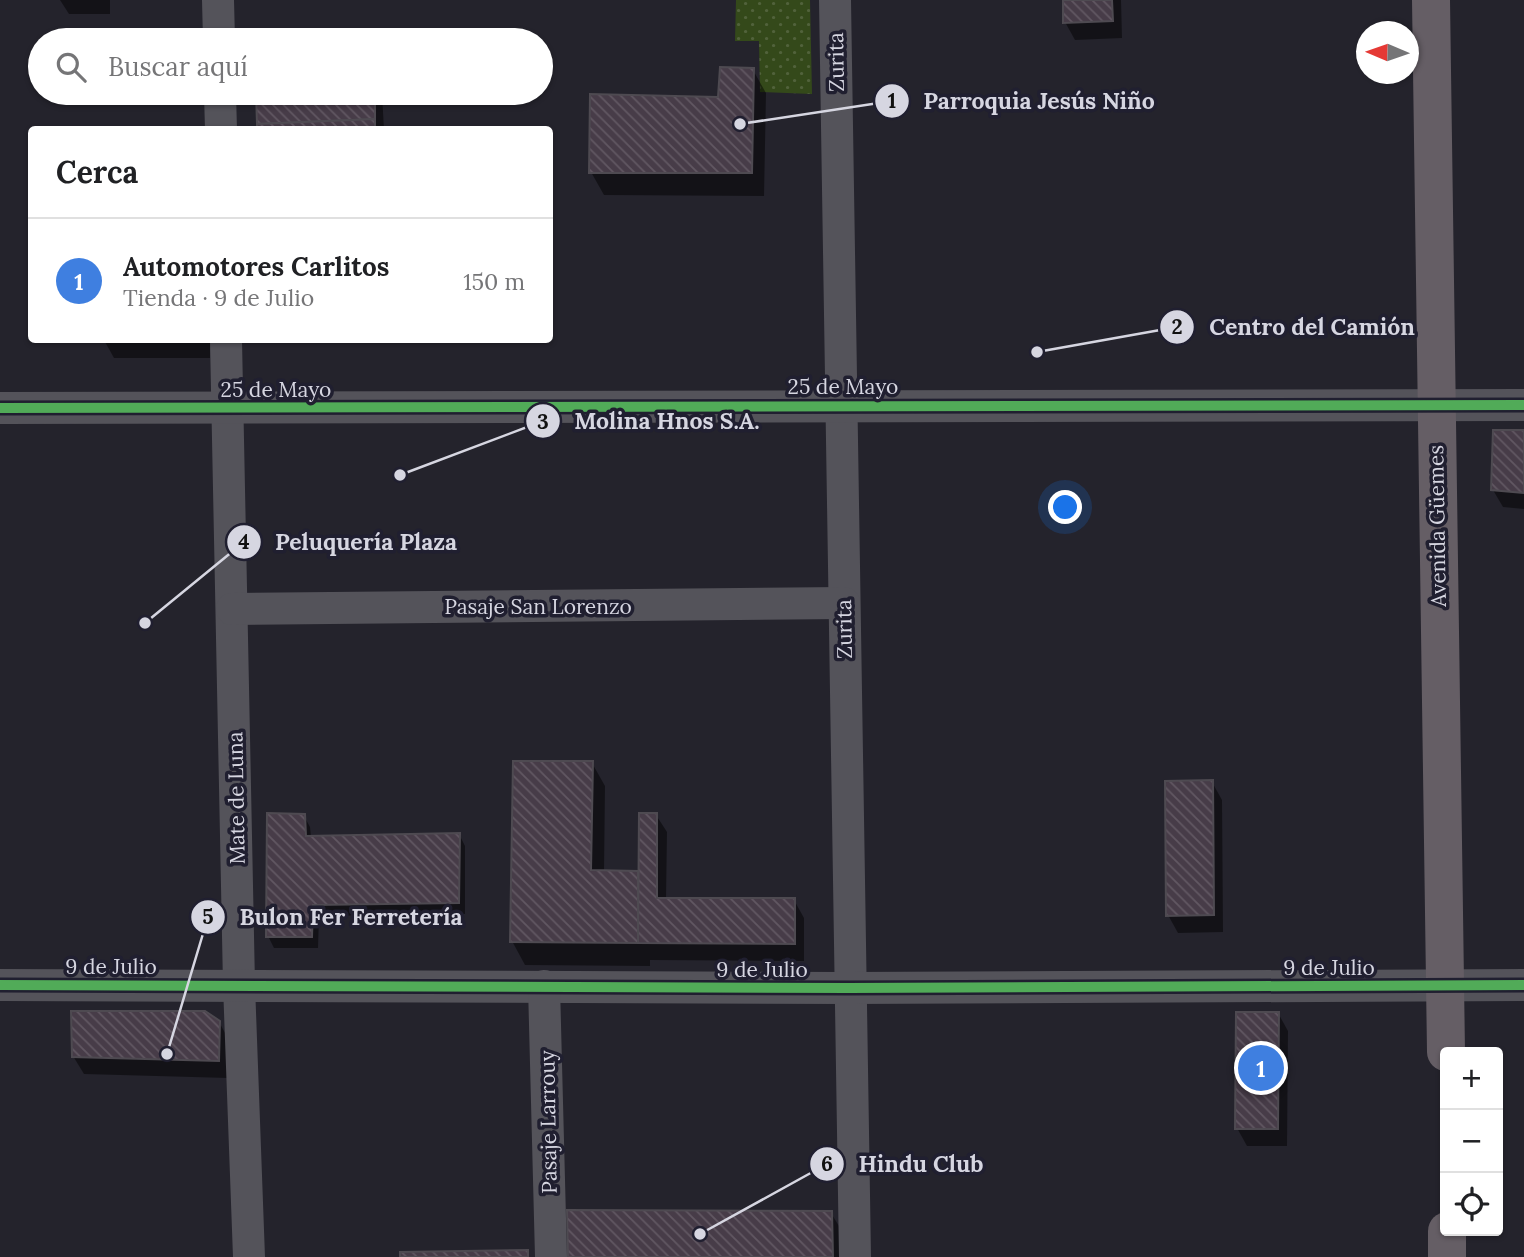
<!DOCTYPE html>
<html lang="es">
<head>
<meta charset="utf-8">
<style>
  :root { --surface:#fff; --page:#f6f6f6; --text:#202124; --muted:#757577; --line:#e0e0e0; --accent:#56565d }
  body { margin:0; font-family:Lora,serif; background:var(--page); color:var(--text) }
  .controls { position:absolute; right:21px; bottom:21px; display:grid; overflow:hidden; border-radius:7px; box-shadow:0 2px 5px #0004 }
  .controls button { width:63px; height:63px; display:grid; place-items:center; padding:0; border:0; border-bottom:2px solid var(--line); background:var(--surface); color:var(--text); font:35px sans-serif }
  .compass { position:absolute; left:1356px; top:21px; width:63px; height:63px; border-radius:50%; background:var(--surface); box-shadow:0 2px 5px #0004; rotate:272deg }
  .you { position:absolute; left:1066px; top:508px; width:24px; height:24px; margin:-18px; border:5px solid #fff; border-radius:50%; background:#1a73e8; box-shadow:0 0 0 10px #1a73e833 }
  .badge { display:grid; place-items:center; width:46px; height:46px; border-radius:50%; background:var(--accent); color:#fff; font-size:23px; font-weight:700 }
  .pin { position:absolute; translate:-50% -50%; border:4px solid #fff; box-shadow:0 2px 7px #0006 }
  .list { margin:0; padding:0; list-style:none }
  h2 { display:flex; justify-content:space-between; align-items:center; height:91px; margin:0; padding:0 28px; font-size:30px }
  h2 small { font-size:23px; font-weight:400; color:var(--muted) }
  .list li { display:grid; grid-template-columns:46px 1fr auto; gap:21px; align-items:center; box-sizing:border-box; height:126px; padding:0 28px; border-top:2px solid var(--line) }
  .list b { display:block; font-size:26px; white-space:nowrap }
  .list p { margin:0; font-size:23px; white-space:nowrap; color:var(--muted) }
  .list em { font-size:23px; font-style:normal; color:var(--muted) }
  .icon { flex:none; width:38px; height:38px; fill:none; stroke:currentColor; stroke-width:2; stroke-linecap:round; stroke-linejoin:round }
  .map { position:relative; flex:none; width:1524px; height:1257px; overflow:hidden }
  .search { position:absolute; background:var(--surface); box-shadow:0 2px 5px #0004; left:28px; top:28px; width:525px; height:77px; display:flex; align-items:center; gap:18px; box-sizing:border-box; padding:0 24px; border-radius:38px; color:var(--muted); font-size:26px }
  .panel { position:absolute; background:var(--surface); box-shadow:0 2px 5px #0004; left:28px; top:126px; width:525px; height:217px; border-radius:7px }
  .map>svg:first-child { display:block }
  .grass { fill:url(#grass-dots) }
  .shadow { fill:#0007 }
  .building { fill:url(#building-back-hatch); stroke:#4e4a51; stroke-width:2 }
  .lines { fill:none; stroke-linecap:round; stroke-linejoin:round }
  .minor { stroke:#54535a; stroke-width:32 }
  .major { stroke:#655e65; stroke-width:38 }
  .cycleway-casing { stroke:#201f30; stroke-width:15 }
  .cycleway { stroke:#51ab58; stroke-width:10 }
  .labels { text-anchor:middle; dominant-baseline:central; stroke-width:7; stroke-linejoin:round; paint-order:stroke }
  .street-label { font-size:21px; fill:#d6d6e1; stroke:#201f30 }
  .leader { fill:none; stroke:#d6d6e1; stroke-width:2.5 }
  .callout-dot { fill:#d6d6e1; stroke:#201f30; stroke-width:2.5 }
  .mark-label { font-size:21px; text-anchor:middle; font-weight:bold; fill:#111 }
  .callout-label { font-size:23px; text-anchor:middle; font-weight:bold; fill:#d6d6e1; stroke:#201f30; stroke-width:7; stroke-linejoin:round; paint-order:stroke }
</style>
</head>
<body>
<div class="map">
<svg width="1524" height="1257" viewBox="0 0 1524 1257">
  <defs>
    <pattern id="grass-dots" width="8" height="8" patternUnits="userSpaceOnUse" patternTransform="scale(1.75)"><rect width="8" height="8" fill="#34491a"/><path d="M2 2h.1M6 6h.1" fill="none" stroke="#51623b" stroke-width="1.8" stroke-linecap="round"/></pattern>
    <pattern id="building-back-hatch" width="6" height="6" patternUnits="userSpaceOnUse" patternTransform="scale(1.75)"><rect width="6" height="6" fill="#473c48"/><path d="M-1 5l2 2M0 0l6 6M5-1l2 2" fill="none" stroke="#615762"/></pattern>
  </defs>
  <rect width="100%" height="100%" fill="#24232c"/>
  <polygon class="grass" points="736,0 810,0 812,94 760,92 759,41 735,41"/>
  <g class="shadow">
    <polygon points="60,0 110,0 110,14 69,14"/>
    <polygon points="1064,0 1121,0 1122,38 1075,40 1065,22"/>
    <polygon points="753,70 766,93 764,196 604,195 591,172 720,98"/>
    <polygon points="258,93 382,93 384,130 259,130"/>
    <polygon points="104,340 210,340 210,358 114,358"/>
    <polygon points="1524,432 1524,509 1503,507 1493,490"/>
    <polygon points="592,763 605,786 604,872 637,873 640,878 656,815 667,832 666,899 794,900 804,918 804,961 650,960 650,966 525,965 512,941"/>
    <polygon points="1212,782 1222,800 1223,932 1178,933 1168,915"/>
    <polygon points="304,816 310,827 311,837 459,834 465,846 465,914 319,916 318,948 274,948 268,936"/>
    <polygon points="1278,1013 1288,1031 1287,1146 1247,1146 1237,1128"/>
    <polygon points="219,1022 229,1040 228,1078 84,1074 73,1056"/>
    <polygon points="831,1213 845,1236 845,1257 570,1257"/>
  </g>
  <g class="building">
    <polygon points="1063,0 1112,0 1113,21 1063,23"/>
    <polygon points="720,67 754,68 752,173 589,173 590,94 718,97"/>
    <polygon points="256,93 375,93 375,119 257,124"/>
    <polygon points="375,119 375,130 257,130 257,124"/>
    <rect x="103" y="340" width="98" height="1"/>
    <polygon points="1493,430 1524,430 1524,493 1491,490"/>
    <polygon points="513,761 593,761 591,870 638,871 638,943 510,942"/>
    <polygon points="1213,780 1214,915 1166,916 1165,781"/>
    <polygon points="267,813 305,814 306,836 460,833 459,903 313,905 312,937 266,937"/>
    <polygon points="639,813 657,813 657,898 795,898 795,944 638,943"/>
    <polygon points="71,1011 205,1011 220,1021 219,1061 72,1057"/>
    <polygon points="1236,1012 1279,1012 1278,1129 1235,1129"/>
    <polygon points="567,1210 832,1211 833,1257 568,1257"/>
    <polygon points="528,1250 528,1257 400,1257 400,1252"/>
  </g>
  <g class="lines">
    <g class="minor">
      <polyline points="218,0 219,40"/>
      <polyline points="835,0 855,1257"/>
      <polyline points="220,93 221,130"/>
      <polyline points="226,340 239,985 249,1257"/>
      <polyline points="0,408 1524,405"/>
      <polyline points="232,609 844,603"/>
      <polyline points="0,985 849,988 1524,985"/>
      <polyline points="544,986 551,1257"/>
    </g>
    <g class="major">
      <polyline points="1431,0 1446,1052"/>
      <polyline points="1447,1231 1447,1257"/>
    </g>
    <defs>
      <g id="cycleway">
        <polyline points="0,408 1524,405"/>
        <polyline points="0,985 849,988 1524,985"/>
      </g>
    </defs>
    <use href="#cycleway" class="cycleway-casing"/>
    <use href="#cycleway" class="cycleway"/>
  </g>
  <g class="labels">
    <g class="street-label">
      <text transform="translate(836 62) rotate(-91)">Zurita</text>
      <text x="843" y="386">25 de Mayo</text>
      <text x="276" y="389">25 de Mayo</text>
      <text transform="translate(1437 526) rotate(-91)">Avenida Güemes</text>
      <text x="538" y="606">Pasaje San Lorenzo</text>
      <text transform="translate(844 629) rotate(-91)">Zurita</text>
      <text transform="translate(236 798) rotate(-91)">Mate de Luna</text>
      <text x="111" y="966">9 de Julio</text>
      <text x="1329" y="967">9 de Julio</text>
      <text x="762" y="969">9 de Julio</text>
      <text transform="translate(548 1122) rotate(-91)">Pasaje Larrouy</text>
    </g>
  </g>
  <path class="leader" d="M740 124L892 101M1037 352L1177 327M400 475L543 421M145 623L244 542M167 1054L208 917M700 1234L827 1164"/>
  <g class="callout-dot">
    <circle cx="740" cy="124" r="7"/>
    <circle cx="1037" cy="352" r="7"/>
    <circle cx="400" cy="475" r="7"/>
    <circle cx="145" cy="623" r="7"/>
    <circle cx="167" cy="1054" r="7"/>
    <circle cx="700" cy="1234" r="7"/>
    <circle cx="892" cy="101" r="18"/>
    <circle cx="1177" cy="327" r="18"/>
    <circle cx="543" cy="421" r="18"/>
    <circle cx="244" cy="542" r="18"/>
    <circle cx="208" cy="917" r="18"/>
    <circle cx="827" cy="1164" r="18"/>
  </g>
  <g class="mark-label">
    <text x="892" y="108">1</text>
    <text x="1177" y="334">2</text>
    <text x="543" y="429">3</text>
    <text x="244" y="549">4</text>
    <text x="208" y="924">5</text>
    <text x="827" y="1171">6</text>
  </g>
  <g class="callout-label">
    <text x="1039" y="109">Parroquia Jesús Niño</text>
    <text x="1312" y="335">Centro del Camión</text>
    <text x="667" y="429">Molina Hnos S.A.</text>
    <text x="366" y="550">Peluquería Plaza</text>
    <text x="351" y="925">Bulon Fer Ferretería</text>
    <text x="921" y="1172">Hindu Club</text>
  </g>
</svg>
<div class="controls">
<button>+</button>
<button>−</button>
<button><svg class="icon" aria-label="locate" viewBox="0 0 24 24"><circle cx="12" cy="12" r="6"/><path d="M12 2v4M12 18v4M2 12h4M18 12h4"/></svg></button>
</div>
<svg class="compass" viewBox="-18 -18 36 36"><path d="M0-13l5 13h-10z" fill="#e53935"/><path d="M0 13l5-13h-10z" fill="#757577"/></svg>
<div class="you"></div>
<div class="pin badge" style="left:1261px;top:1068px;background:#3f7fe0">1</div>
<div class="search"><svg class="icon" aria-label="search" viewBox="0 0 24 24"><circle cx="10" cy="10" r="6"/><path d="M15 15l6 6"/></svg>Buscar aquí</div>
<section class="panel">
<h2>Cerca<small></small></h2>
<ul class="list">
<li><span class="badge" style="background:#3f7fe0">1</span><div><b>Automotores Carlitos</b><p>Tienda · 9 de Julio</p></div><em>150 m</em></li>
</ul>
</section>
</div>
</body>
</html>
